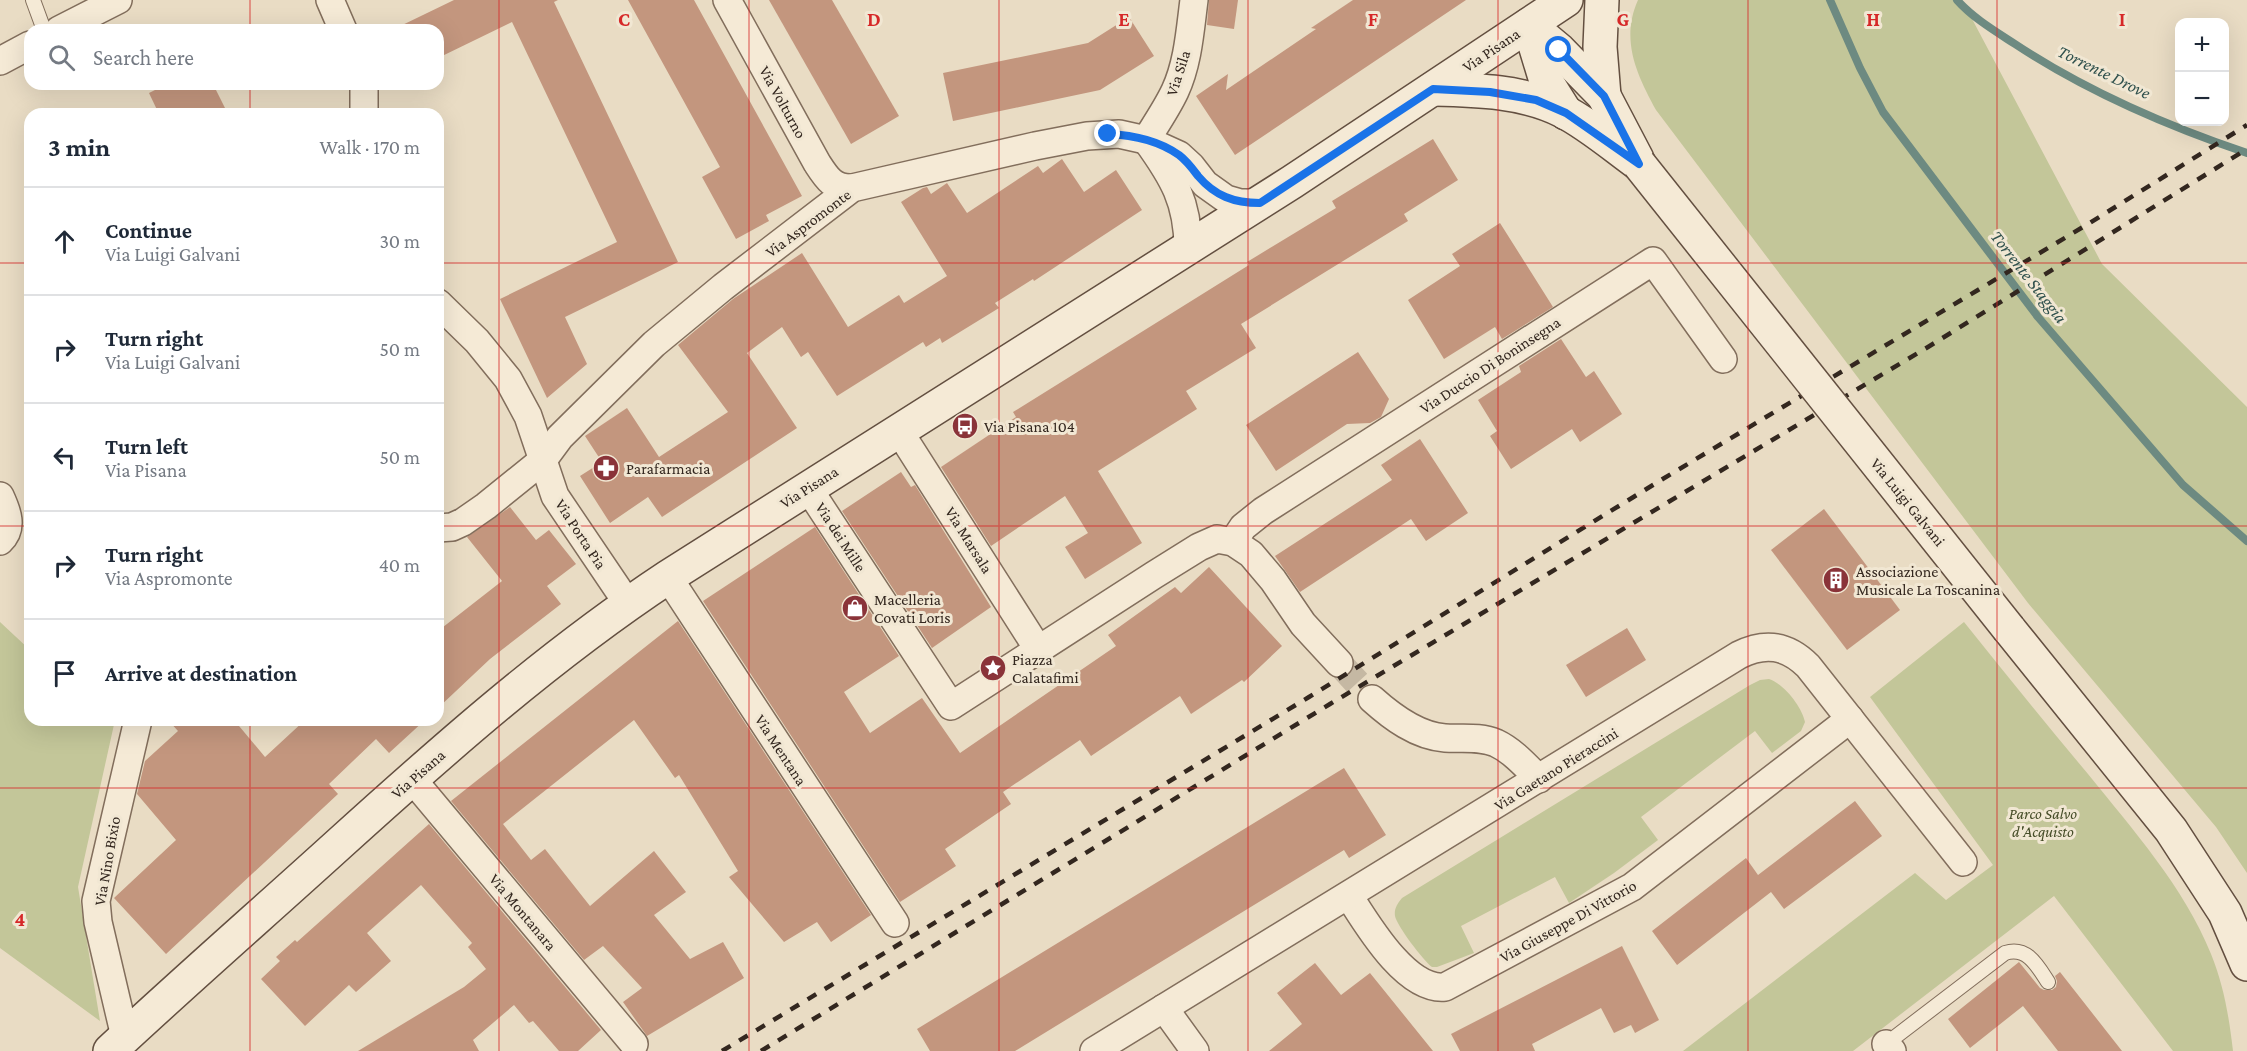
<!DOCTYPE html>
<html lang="en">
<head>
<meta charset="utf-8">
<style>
  :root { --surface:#fff; --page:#f6f6f7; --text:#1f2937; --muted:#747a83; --line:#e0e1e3 }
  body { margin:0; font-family:"Crimson Pro",serif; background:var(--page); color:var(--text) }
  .controls { position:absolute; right:18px; top:18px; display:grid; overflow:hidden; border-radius:12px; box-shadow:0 6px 24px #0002 }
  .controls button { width:54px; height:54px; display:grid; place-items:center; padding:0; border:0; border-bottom:2px solid var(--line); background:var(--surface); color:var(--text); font:30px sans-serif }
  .stop { position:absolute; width:18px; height:18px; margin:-14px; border:4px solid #1a73e8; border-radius:50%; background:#fff }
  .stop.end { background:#1a73e8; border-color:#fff; box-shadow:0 2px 6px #0008 }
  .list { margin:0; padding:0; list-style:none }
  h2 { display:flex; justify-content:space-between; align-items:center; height:78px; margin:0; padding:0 24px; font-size:26px }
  h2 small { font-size:20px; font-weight:400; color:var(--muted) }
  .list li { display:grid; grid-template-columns:39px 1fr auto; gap:18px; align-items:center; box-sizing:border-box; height:108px; padding:0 24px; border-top:2px solid var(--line) }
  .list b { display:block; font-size:22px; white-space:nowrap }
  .list p { margin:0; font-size:20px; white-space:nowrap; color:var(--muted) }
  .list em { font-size:20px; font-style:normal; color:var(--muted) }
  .icon { flex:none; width:33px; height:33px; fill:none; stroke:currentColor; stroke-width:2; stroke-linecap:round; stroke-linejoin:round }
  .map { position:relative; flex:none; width:2247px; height:1051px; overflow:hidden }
  .search { position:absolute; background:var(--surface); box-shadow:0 6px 24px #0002; left:24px; top:24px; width:420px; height:66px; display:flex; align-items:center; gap:15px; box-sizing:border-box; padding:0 21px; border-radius:18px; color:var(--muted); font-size:22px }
  .panel { position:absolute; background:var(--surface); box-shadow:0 6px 24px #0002; left:24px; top:108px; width:420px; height:618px; border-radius:18px }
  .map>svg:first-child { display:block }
  .park { fill:#c3c699 }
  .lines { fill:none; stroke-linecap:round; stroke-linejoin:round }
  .stream { stroke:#6d8a81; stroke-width:8 }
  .building { fill:#c3967e }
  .street-tunnel { stroke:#c5b8a3; stroke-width:27; stroke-dasharray:27 14; stroke-linecap:butt }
  .lane-casing { stroke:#826e5c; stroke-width:16 }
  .street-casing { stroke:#826e5c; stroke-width:30 }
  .secondary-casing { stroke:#634f40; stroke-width:36 }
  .lane { stroke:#f5ead6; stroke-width:14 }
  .street { stroke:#f5ead6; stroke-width:27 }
  .secondary { stroke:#f5ead6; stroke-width:33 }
  .rail { stroke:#33271f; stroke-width:4.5; stroke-dasharray:10 10; stroke-linecap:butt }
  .secondary-bridge-casing { stroke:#634f40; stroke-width:36; stroke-linecap:butt }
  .secondary-bridge { stroke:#f5ead6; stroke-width:33 }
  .route { stroke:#1a73e8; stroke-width:8 }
  .grid { fill:none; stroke:#d62828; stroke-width:1.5; stroke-opacity:0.55 }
  .labels { text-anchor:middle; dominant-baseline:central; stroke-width:6; stroke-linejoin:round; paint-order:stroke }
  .street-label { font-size:16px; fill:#33271f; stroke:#f1e7d3 }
  .poi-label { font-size:16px; fill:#33271f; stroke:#f1e7d3; text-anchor:start }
  .park-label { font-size:16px; font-style:italic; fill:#464d28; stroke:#f1e7d3 }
  .water-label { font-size:18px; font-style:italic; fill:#30514d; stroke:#f1e7d3 }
  .grid-label { font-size:20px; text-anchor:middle; font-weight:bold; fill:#d62828; stroke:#f1e7d3; stroke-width:6; stroke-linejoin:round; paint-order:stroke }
</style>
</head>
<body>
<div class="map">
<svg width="2247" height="1051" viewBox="0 0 2247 1051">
  <rect width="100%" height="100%" fill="#e9dcc4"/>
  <g class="park">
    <path d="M1638,0h324l140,264 145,143v466l-31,-46 -188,-224 -372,-493c-19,-35 -36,-70 -18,-110z"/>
    <polygon points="0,622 30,650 30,720 115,720 78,887 100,1021 0,948"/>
    <path d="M1964,622c41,51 82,102 124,152 45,56 96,113 123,180 13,32 18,63 22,97h-60l-119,-155 -201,155h-170l232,-178 31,27 47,-35 -123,-168z"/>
    <path d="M1769,679c15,5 33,28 36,43l-4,9 -29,22 -17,-22 -114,86 17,23 -44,33 -45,30 -14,-26 -94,49 13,27 -37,14h-5c-9,-7 -35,-41 -37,-51 -1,-7 2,-12 7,-18l348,-213 10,-5z"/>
  </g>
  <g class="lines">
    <g class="stream">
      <polyline points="1830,0 1860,68 1883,112 2038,317 2183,485 2247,541"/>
      <path d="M1957,0c16,18 38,31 58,44 71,47 152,82 232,109"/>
    </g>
  </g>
  <g class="building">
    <polygon points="454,0 558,0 554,2 678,262 565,317 587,364 547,398 500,299 617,242 512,22 438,58 438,30 392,30"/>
    <polygon points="628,0 694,0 802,196 766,215 769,221 736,239 702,177 720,167"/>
    <polygon points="769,0 832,0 899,116 851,144"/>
    <polygon points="1209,0 1238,0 1234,29 1207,25"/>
    <polygon points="1353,0 1466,0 1235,155 1196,96 1228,74 1226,90 1316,29 1311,28"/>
    <polygon points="1129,17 1154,56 1100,90 953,121 943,73 1088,43"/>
    <polygon points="167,84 213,84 228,114 159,114 149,93"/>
    <polygon points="1433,139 1458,180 1404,214 1408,221 1241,324 1256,348 1186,391 1197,409 1098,471 1142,543 1085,579 1065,547 1088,533 1065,496 991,546 941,467 1016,417 1013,412 1249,265 1247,262 1336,208 1332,201"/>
    <polygon points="1062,159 1084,192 1116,170 1142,210 1034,281 1033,279 995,303 999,308 942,343 940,338 926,347 923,342 837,396 808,352 801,357 782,327 747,353 797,428 662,517 648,497 610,523 580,476 602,462 585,436 627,408 659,457 728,412 678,345 733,299 802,253 848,327 899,295 904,303 947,276 901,202 923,188 927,187 931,194 947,183 967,213 1038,166 1043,173"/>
    <polygon points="1500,223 1553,307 1502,339 1495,327 1444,359 1408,300 1460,266 1452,254"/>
    <polygon points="1561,339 1586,377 1594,371 1622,414 1580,442 1572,429 1511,469 1490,436 1497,431 1478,400 1521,372 1519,366"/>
    <polygon points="1358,352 1389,399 1381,417 1370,423 1347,424 1276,471 1246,425"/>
    <polygon points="1420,439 1468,513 1426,541 1411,519 1300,592 1275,556 1392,480 1381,465"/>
    <polygon points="901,472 911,487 915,485 991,607 932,648 842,511"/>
    <polygon points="510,507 536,540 549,530 576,564 547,586 561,604 490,659 438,708 438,631 502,581 467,537"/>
    <polygon points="1824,509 1900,610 1847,650 1771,550"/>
    <polygon points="815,527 899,656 844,692 870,733 922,698 960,753 1116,646 1108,635 1175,587 1181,593 1209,567 1282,646 1244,682 1242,680 1191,714 1180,696 1091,756 1080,740 1003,792 1011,804 945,849 956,866 900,902 703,601"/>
    <polygon points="678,621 871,915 831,942 817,922 784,942 729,877 738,871 679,775 675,778 634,720 503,824 531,860 545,849 590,906 654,851 686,892 654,915 690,959 723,942 744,978 647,1036 623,1002 642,988 603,946 584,960 451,801"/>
    <polygon points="1627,628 1646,660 1586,697 1566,665"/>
    <polygon points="168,720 234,720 265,757 305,720 425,720 389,753 376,739 329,784 338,794 166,954 114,898 176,840 137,794 145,761 178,731"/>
    <polygon points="1344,768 1386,835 1349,858 1344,850 1015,1051 930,1051 917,1029"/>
    <polygon points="1855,801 1882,836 1784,909 1771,892 1677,965 1652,931 1746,858 1758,875"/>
    <polygon points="429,824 601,1030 578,1051 559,1051 533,1021 529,1023 514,1005 473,1040 479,1051 358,1051 464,987 486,969 468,947 472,943 421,885 367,933 391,961 356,992 349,985 305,1026 261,979 280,961 276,957 295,940 297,942"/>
    <polygon points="1622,946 1659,1020 1635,1033 1631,1025 1614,1033 1601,1008 1532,1044 1535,1051 1460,1051 1451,1034"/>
    <polygon points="2019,962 2040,988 2044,990 2052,990 2056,987 2057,981 2055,976 2060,972 2122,1051 2058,1051 2023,1006 1970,1048 1948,1019"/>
    <polygon points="1315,963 1341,995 1370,973 1433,1051 1269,1051 1302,1024 1277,993"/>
  </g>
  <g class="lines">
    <polyline class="street-tunnel" points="1339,663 1372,699"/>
    <defs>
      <g id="lane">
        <polyline points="33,0 44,30"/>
        <path d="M1886,1044l119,-91c22,-7 32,12 43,29"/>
      </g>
      <g id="street">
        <polyline points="330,0 343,30"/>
        <path d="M727,0l90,163c9,14 16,26 35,25"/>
        <polyline points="59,30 118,0"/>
        <polyline points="0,61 30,45"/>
        <polyline points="364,84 364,114"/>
        <path d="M1146,140c10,-16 21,-32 29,-49 13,-28 15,-60 19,-91"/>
        <path d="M1147,141c26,36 41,61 41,107"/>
        <polyline points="438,303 477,341 508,379 528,416 555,496 628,604"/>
        <polyline points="899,431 1038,649"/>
        <polyline points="808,488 951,706 1154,575 1199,547 1217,539 1233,542 1251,554 1273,580 1303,624 1339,663"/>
        <path d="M0,496c7,15 14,32 0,45"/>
        <polyline points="438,528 452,527 463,522 486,506 543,460 560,437 654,344 723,287 852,188 1035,146 1087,136 1119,134 1146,140 1179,155 1191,166 1205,184 1226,199 1240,203 1260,203"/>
        <polyline points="1233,542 1243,527 1263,511 1653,261 1723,359"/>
        <polyline points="668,577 895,923"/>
        <path d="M1372,699c20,18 45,37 73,39 17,1 35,-2 51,5 17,8 30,23 43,36"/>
        <polyline points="412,779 634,1044"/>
        <path d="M1349,896c18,28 57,95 96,91l187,-100 218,-168"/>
        <polyline points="1164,1008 1195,1051"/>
        <polyline points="125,1037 98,922 96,901 138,720"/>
        <polyline points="1886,1044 1892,1051"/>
        <path d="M1094,1051l645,-396c26,-13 48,-10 69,11l155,196"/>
      </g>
      <g id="secondary">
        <polyline points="1602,0 1600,47 1604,96"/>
        <polyline points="1529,25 1559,50 1604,96 1637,159"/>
        <polyline points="1529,25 1546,81 1566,113"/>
        <path d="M1433,89c43,1 91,2 130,22 27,14 51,35 76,53"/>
        <polyline points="2009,629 2171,830 2225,913 2247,964"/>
        <path d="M110,1051c75,-70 153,-138 229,-207 105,-95 211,-189 329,-267l624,-395 274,-182"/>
      </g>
    </defs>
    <use href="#lane" class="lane-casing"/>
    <use href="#street" class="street-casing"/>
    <use href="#secondary" class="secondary-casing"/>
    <use href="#lane" class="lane"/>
    <use href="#street" class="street"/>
    <use href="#secondary" class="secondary"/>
    <g class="rail">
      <polyline points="722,1051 1309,697 1661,480 2088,224 2247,125"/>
      <polyline points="761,1051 1330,704 1928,347 2247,149"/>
    </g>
    <defs>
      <polyline id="secondary-bridge" points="1639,164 2009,629"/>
    </defs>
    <use href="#secondary-bridge" class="secondary-bridge-casing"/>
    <use href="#secondary-bridge" class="secondary-bridge"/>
  </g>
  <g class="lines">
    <path class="route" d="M1108,134c25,1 51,7 71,21 8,6 13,13 19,21 17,20 36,27 62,27l173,-114 57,3 46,8 30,13 73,51 -35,-68 -45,-46"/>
  </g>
  <path class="grid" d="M250,0v30M499,0v1051M749,0v1051M999,0v1051M1248,0v1051M1498,0v1051M1748,0v1051M1997,0v1051M250,84v30M0,263h30M438,263h1809M0,526h30M438,526h1809M250,720v331M0,788h2247"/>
  <defs>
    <symbol id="bus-disc" viewBox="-11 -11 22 22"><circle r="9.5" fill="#8a3339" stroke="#f1e7d3"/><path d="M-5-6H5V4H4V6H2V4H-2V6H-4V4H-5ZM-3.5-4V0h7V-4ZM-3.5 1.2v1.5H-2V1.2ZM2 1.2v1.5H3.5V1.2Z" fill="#fff"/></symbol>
    <symbol id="pharmacy-disc" viewBox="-11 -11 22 22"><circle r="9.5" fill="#8a3339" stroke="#f1e7d3"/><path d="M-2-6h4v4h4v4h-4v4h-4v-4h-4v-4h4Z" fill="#fff"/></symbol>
    <symbol id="building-disc" viewBox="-11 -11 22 22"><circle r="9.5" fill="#8a3339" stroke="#f1e7d3"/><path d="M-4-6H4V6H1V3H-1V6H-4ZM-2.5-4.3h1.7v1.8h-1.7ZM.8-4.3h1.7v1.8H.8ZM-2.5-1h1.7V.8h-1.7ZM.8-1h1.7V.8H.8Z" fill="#fff"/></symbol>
    <symbol id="shop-disc" viewBox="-11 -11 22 22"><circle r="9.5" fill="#8a3339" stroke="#f1e7d3"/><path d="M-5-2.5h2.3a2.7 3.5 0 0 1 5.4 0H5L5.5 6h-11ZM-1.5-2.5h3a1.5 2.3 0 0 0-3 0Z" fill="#fff"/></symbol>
    <symbol id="sight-disc" viewBox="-11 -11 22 22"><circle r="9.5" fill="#8a3339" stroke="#f1e7d3"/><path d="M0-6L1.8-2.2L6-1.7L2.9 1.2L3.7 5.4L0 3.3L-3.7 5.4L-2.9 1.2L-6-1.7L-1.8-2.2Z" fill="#fff"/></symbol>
  </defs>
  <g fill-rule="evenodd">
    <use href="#bus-disc" x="950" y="411" width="30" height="30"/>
    <use href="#pharmacy-disc" x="591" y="453" width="30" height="30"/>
    <use href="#building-disc" x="1821" y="565" width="30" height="30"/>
    <use href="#shop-disc" x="840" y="593" width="30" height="30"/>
    <use href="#sight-disc" x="978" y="653" width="30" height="30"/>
  </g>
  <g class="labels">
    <g class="street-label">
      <text transform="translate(1491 50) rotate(-34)">Via Pisana</text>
      <text transform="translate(1178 73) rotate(-72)">Via Sila</text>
      <text transform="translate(783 102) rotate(61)">Via Volturno</text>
      <text transform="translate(808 223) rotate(-37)">Via Aspromonte</text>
      <text transform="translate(1490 365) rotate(-33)">Via Duccio Di Boninsegna</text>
      <text transform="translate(809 487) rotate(-32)">Via Pisana</text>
      <text transform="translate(1908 502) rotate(51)">Via Luigi Galvani</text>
      <text transform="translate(581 534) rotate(57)">Via Porta Pia</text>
      <text transform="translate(841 537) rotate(57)">Via dei Mille</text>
      <text transform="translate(969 540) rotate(58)">Via Marsala</text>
      <text transform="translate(781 750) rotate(57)">Via Mentana</text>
      <text transform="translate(1556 769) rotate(-32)">Via Gaetano Pieraccini</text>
      <text transform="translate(418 774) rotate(-41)">Via Pisana</text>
      <text transform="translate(107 861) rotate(-80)">Via Nino Bixio</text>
      <text transform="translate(523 912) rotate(50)">Via Montanara</text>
      <text transform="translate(1568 921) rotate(-29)">Via Giuseppe Di Vittorio</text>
    </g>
    <g class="poi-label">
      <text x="984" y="426">Via Pisana 104</text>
      <text x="626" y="468">Parafarmacia</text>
      <text x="1856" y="571">Associazione<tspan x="1856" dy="18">Musicale La Toscanina</tspan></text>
      <text x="874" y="599">Macelleria<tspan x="874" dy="18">Covati Loris</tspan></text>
      <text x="1012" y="659">Piazza<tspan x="1012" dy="18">Calatafimi</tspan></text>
    </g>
    <g class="park-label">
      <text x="2043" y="813">Parco Salvo<tspan x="2043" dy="18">d'Acquisto</tspan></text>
    </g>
    <g class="water-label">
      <text transform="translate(2104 72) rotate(26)">Torrente Drove</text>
      <text transform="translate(2029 277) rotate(52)">Torrente Staggia</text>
    </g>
  </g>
  <g class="grid-label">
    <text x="624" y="26">C</text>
    <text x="874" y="26">D</text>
    <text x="1124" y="26">E</text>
    <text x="1373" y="26">F</text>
    <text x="1623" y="26">G</text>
    <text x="1873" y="26">H</text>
    <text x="2122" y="26">I</text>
    <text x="20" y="926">4</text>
  </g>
</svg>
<div class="controls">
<button>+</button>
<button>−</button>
</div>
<div class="stop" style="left:1559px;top:50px"></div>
<div class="stop end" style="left:1108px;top:134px"></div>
<div class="search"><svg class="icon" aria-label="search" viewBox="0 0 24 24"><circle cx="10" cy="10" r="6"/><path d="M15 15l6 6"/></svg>Search here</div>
<section class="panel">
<h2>3 min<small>Walk · 170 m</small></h2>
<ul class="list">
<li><svg class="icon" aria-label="ahead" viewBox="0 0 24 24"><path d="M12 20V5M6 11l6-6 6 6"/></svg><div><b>Continue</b><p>Via Luigi Galvani</p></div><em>30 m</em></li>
<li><svg class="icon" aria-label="right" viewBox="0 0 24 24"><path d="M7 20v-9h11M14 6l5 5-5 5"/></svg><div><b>Turn right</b><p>Via Luigi Galvani</p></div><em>50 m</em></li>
<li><svg class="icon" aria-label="left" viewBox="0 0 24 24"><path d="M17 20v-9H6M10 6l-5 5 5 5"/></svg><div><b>Turn left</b><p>Via Pisana</p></div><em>50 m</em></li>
<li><svg class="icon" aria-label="right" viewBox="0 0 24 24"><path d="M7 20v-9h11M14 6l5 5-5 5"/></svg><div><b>Turn right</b><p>Via Aspromonte</p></div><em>40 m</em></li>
<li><svg class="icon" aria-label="arrive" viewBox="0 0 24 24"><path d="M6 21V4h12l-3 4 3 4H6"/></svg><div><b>Arrive at destination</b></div></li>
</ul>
</section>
</div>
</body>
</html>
